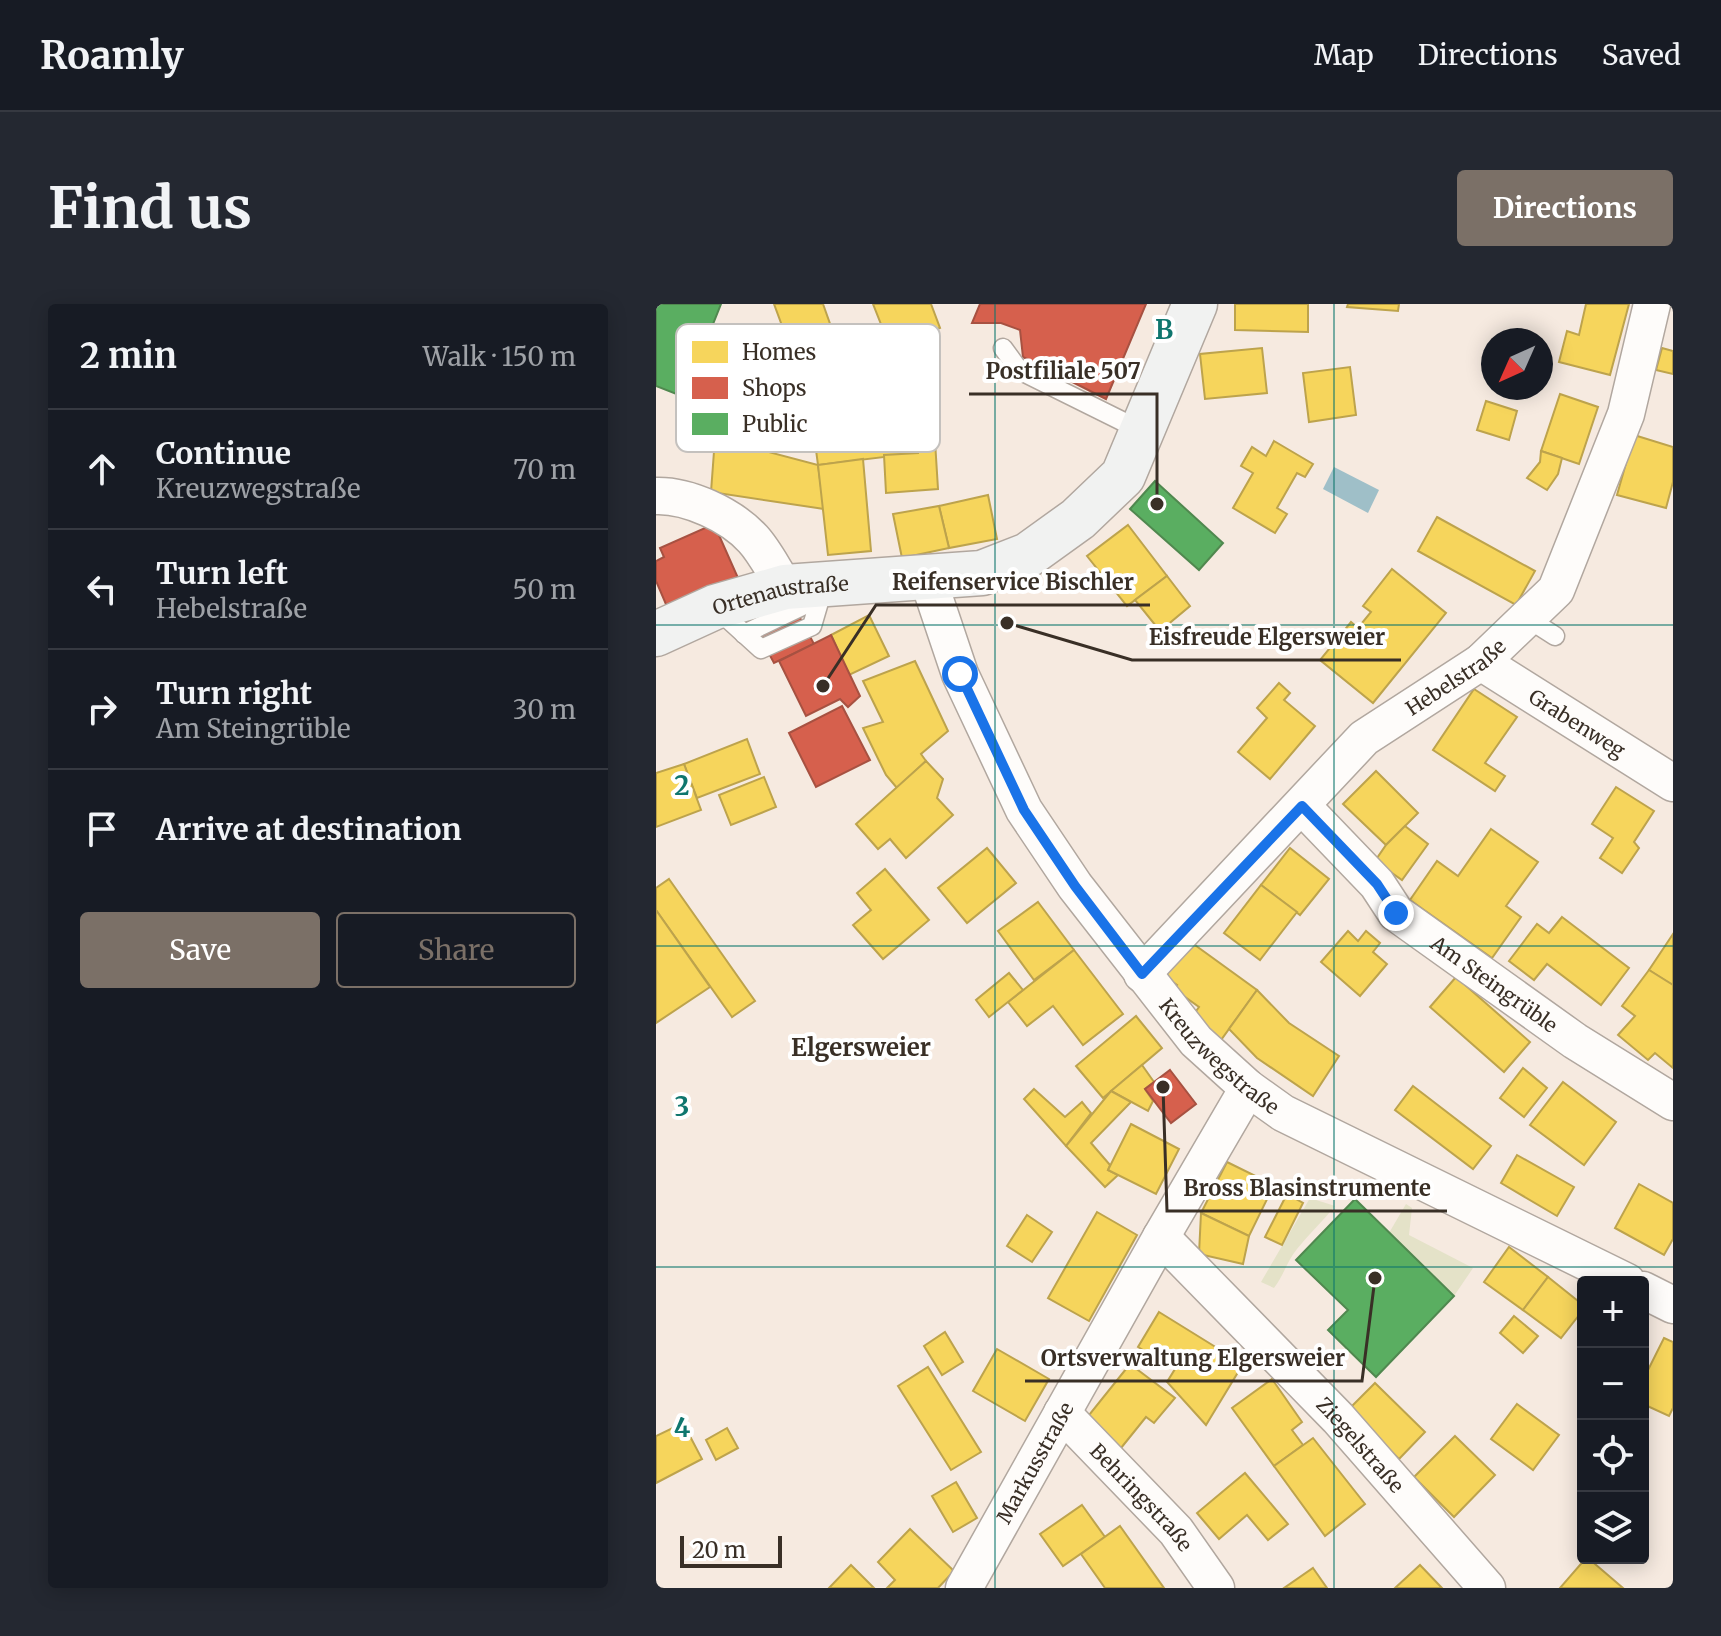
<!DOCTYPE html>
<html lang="en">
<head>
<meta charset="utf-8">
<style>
  :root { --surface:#171b24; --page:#242831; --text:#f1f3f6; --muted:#9ea1a6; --line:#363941; --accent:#7b7067 }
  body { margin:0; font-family:Merriweather,serif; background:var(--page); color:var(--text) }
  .controls { position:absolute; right:24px; bottom:24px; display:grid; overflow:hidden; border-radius:8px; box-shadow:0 4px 20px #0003 }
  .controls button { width:72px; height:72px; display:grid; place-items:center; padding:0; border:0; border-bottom:2px solid var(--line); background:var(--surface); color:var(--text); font:40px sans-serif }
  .compass { position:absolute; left:825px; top:24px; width:72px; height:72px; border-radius:50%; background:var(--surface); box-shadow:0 4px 20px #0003; rotate:225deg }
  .scale { position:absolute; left:24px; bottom:20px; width:102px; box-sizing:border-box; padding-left:8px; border:4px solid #392f26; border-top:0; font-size:22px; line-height:28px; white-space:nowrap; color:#392f26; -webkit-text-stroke:6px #fff; paint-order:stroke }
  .stop { position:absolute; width:24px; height:24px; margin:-18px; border:6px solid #1a73e8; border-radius:50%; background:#fff }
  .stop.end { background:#1a73e8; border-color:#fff; box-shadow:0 2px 8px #0008 }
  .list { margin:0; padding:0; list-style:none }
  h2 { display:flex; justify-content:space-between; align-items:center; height:104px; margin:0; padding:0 32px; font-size:34px }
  h2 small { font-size:26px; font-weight:400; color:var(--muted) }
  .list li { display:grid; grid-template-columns:52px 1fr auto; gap:24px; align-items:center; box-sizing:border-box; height:120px; padding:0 32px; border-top:2px solid var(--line) }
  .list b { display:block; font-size:30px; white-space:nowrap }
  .list p { margin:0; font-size:26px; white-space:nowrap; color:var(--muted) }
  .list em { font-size:26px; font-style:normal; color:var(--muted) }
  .actions { display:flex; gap:16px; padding:24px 32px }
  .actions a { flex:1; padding:18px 0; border:2px solid var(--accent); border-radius:8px; text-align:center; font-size:28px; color:var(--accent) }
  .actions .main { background:var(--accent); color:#fff }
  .icon { flex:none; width:44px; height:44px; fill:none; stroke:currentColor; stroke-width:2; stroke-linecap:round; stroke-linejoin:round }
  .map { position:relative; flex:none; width:1017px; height:1284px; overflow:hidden; border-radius:8px }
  header { display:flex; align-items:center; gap:48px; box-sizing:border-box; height:112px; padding:0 40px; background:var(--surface); border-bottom:2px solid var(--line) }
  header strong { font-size:38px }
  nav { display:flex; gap:44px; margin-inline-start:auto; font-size:28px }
  .intro { display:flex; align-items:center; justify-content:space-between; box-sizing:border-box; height:192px; padding:0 48px }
  h1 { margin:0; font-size:56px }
  .button { padding:20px 36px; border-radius:8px; background:var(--accent); color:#fff; font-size:28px; font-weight:700 }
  main { display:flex; gap:48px; padding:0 48px }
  aside { flex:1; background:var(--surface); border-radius:8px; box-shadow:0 4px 20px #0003 }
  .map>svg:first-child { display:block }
  .green { fill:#e4e2c8 }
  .water { fill:#9fbfc8 }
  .homes { fill:#f6d55c; stroke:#bda34c; stroke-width:2 }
  .shops { fill:#d6604d; stroke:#a75141; stroke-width:2 }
  .public { fill:#5aae61; stroke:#50884f; stroke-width:2 }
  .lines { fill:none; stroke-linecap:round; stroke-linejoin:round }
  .lane-casing { stroke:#b1a79f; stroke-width:21 }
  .street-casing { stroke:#b1a79f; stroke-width:39 }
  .secondary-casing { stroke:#b1a79f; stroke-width:47 }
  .lane { stroke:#fefcfa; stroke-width:18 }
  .street { stroke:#fefcfa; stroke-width:36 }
  .secondary { stroke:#f1f2f1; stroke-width:44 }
  .route { stroke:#1a73e8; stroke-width:10 }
  .grid { fill:none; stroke:#0f766e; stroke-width:2; stroke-opacity:0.55 }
  .labels { text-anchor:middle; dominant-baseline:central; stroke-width:8; stroke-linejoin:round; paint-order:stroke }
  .street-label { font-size:20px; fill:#392f26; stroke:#fff }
  .quarter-label { font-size:24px; font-weight:bold; fill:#392f26; stroke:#fff }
  .key { fill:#fff; stroke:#c4c1be; stroke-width:2 }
  .key-label { font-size:22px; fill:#392f26 }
  .grid-label { font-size:26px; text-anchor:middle; font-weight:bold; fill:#0f766e; stroke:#fff; stroke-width:8; stroke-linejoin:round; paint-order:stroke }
  .leader { fill:none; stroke:#392f26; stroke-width:3 }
  .callout-dot { fill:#392f26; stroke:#fff; stroke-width:3 }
  .callout-label { font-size:22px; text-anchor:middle; font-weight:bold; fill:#392f26; stroke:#fff; stroke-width:8; stroke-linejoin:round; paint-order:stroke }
</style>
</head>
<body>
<header>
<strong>Roamly</strong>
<nav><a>Map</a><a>Directions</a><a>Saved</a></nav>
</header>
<div class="intro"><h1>Find us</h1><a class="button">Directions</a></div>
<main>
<aside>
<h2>2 min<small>Walk · 150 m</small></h2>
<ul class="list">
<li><svg class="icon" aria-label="ahead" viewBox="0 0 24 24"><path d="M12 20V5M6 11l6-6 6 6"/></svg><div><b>Continue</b><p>Kreuzwegstraße</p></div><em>70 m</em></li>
<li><svg class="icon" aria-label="left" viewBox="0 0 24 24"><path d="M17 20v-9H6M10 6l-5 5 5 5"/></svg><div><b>Turn left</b><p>Hebelstraße</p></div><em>50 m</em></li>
<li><svg class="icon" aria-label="right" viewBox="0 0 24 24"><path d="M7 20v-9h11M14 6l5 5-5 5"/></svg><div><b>Turn right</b><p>Am Steingrüble</p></div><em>30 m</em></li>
<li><svg class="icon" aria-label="arrive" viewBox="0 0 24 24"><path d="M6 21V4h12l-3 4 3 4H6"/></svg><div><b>Arrive at destination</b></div></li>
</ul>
<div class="actions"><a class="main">Save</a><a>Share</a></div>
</aside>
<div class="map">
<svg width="1017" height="1284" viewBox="0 0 1017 1284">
  <rect width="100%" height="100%" fill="#f6eae0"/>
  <g class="green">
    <path d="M654,894l25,8c-12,15 -26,28 -38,43 -10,12 -13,26 -23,39l-13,-6z"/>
    <polygon points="750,900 756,904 753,931 817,964 798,992 733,929"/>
  </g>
  <polygon class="water" points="678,163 723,186 712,209 667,185"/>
  <g class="homes">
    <polygon points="118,0 167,0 178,31 135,46"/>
    <polygon points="217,0 275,0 284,24 234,43"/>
    <polygon points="579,0 652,0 652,28 579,26"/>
    <polygon points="692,0 743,0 742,7 691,3"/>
    <polygon points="930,0 973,0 954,71 903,58 911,27 923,31"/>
    <polygon points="606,44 611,89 549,95 544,50"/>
    <polygon points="1006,44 1017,47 1017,70 1000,66"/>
    <polygon points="694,63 700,111 653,118 647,69"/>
    <polygon points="904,90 942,103 923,160 885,147"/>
    <polygon points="255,96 262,149 162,161 155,109"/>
    <polygon points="830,97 861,107 853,136 821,126"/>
    <polygon points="978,131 1017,143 1017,178 1010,204 961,191"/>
    <polygon points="59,134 162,161 168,205 55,188"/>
    <polygon points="279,137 282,185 230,189 228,151 262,149 262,138"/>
    <polygon points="618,137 657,160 649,173 641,169 621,204 631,210 619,229 577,204 597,169 585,162 596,143 610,152"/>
    <polygon points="885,147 906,154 902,170 891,186 871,174 884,158"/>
    <polygon points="207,155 215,247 172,251 162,161"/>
    <polygon points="332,191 341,235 293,244 283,202"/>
    <polygon points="283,202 293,244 246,254 237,210"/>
    <polygon points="781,213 879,267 860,301 762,247"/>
    <polygon points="472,221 511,272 471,302 431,252"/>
    <polygon points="736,265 790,309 717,399 664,356 695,318 702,324 715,308 707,302"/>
    <polygon points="511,272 534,302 504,327 479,296"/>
    <polygon points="213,311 233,352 193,371 175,331"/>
    <polygon points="259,357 292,427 265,450 270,457 241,484 230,471 207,424 227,418 207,377"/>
    <polygon points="623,379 634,389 628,396 659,422 614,475 582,448 611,414 601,404"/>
    <polygon points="818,385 861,413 829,459 849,472 839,487 777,446"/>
    <polygon points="91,435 104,470 41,494 28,460"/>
    <polygon points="270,457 287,475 281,494 297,511 250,554 234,535 222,545 200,520"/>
    <polygon points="28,460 45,506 0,523 0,469"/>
    <polygon points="720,467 762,509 730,541 687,500"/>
    <polygon points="108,473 120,503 75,521 63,491"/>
    <polygon points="960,483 998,507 978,538 983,544 966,569 944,554 957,534 936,520"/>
    <polygon points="749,522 772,540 746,576 719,557 730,541"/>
    <polygon points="835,525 882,558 850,602 865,613 836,654 754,596 781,557 802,572"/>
    <polygon points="331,544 360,579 311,619 282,584"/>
    <polygon points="634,544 673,575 644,611 605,581"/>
    <polygon points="229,565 273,616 227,655 197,621 215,606 201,589"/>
    <polygon points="13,575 99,697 76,713 0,606 0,584"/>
    <polygon points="605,581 641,608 604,656 568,629"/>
    <polygon points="382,598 418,646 378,676 342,627"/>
    <polygon points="0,606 54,683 0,719"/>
    <polygon points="906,613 973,664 945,701 891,660 878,676 853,657 881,620 893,629"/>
    <polygon points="692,627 702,637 710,627 724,639 717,648 731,660 704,692 665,658"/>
    <polygon points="1017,630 1017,680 1016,681 993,666"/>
    <polygon points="532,636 601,686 565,736 535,714 543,703 518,685 521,681 507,671"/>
    <polygon points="418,646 467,710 427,741 397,702 371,722 352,698"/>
    <polygon points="993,666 1017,681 1017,764 999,749 992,756 962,731 979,712 966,702"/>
    <polygon points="353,669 367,686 333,713 320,696"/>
    <polygon points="800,673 874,738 848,768 774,703"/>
    <polygon points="601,686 633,719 683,752 657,792 601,754 573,725"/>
    <polygon points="480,712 506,744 447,794 420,762"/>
    <polygon points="486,761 498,778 489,785 497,797 492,807 455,787"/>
    <polygon points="867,764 891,784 868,813 844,794"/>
    <polygon points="907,778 960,818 928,861 874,821"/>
    <polygon points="757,782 835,842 817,865 739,806"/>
    <polygon points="378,785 409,813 426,798 435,809 410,842 368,795"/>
    <polygon points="455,787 475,798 435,839 454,861 452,866 462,871 449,883 410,842"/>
    <polygon points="475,820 523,845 500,890 452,866"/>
    <polygon points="861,851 918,883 901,912 845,879"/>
    <polygon points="571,858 618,881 593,932 545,909"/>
    <polygon points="983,880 1017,899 1017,935 1008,951 959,924"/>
    <polygon points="631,890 647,899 626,941 609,933"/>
    <polygon points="441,908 481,931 433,1017 392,994"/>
    <polygon points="545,909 593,932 587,960 543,950"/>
    <polygon points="371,911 396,928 376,958 351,942"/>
    <polygon points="853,943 892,973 867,1006 828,978"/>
    <polygon points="892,973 927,1001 927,1006 905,1034 867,1006"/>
    <polygon points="503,1008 587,1060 550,1121 511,1078 519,1065 482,1043"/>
    <polygon points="858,1012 882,1032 867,1049 844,1029"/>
    <polygon points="289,1028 307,1058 286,1071 268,1042"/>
    <polygon points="1008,1034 1017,1038 1017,1104 1013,1112 987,1100 987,1076"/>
    <polygon points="341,1045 393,1075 369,1117 317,1087"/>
    <polygon points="474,1060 519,1094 498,1119 490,1113 465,1144 429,1116"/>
    <polygon points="272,1063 325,1148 295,1166 242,1082"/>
    <polygon points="616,1075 646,1118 636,1126 647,1141 618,1162 576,1104"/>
    <polygon points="719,1079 769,1128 743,1155 693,1105"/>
    <polygon points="861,1100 903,1131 877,1166 835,1135"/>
    <polygon points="27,1119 46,1155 0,1179 0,1132"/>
    <polygon points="71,1124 82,1144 60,1156 50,1136"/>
    <polygon points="799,1132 839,1171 798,1213 758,1173"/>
    <polygon points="657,1134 709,1200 669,1232 618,1162"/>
    <polygon points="589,1169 632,1220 612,1236 591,1211 563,1235 541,1209"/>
    <polygon points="300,1178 321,1214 297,1228 276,1192"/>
    <polygon points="426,1201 449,1233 407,1262 384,1230"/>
    <polygon points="464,1222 508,1284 449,1284 425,1250"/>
    <polygon points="254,1225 298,1267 282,1284 231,1284 239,1276 222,1258"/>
    <polygon points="930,1254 932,1254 967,1284 904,1284"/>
    <polygon points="195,1261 218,1284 173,1284"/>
    <polygon points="764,1261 786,1284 739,1284"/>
    <polygon points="657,1264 671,1284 628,1284"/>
  </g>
  <g class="shops">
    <polygon points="324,0 490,0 450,95 367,53 364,26 345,19 316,19"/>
    <polygon points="58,220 82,274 12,305 0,277 0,257 8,253 4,244"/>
    <polygon points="136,299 158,340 118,359 97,320"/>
    <polygon points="175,331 204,392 192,403 184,395 150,412 123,357"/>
    <polygon points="186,402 214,456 160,483 133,429"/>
    <polygon points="514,766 540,800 515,819 489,785"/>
  </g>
  <g class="public">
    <polygon points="0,0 65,0 28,93 0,82"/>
    <polygon points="499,177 567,239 543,266 474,205"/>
    <polygon points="699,895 798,992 720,1073 672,1026 692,1006 640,956"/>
  </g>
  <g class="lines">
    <defs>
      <g id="lane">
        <polyline points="347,44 363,66 486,127"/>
        <polyline points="61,305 105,345 156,322 168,281"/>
        <polyline points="871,314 899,332"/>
        <polyline points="88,330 161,295"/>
      </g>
      <g id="street">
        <path d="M0,192c32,-1 75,19 97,43 12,13 21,32 32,48"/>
        <path id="s1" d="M272,275l32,95 64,136 51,76 121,155 52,47 35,25 344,169"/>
        <path id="s2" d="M825,358l192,121"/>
        <path id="s3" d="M646,502l75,78 19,29 179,128 98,61"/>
        <path id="s4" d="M486,670l222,-236 117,-76 75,-72 70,-176 26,-110"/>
        <path id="s5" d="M505,933l177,181 149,170"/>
        <polyline points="987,986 1017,1001"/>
        <path id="s6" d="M406,1109l114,118 40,57"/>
        <path id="s7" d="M308,1284l197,-351 87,-149"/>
      </g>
      <g id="secondary">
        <path id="s8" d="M0,330l59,-27 70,-20 197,-14 46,-18 50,-36 45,-43 72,-172"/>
      </g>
    </defs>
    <use href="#lane" class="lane-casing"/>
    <use href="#street" class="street-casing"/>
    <use href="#secondary" class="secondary-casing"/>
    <use href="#lane" class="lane"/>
    <use href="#street" class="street"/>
    <use href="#secondary" class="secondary"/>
  </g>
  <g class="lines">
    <polyline class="route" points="304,370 368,506 419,582 486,670 646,502 721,580 740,609"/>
  </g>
  <path class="grid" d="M339,0v1284M678,0v1284M0,321h1017M0,642h1017M0,963h1017"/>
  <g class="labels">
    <g class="street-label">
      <text stroke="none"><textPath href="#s8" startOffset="132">Ortenaustraße</textPath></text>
      <text stroke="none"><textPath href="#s4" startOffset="434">Hebelstraße</textPath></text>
      <text stroke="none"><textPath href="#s2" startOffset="114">Grabenweg</textPath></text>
      <text stroke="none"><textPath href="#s3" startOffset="264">Am Steingrüble</textPath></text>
      <text stroke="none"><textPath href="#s1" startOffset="566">Kreuzwegstraße</textPath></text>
      <text stroke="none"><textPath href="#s5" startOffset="288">Ziegelstraße</textPath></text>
      <text stroke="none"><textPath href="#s7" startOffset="144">Markusstraße</textPath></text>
      <text stroke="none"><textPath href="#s6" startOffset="116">Behringstraße</textPath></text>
    </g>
    <g class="quarter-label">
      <text x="205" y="743">Elgersweier</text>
    </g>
  </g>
  <rect x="20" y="20" width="264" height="128" rx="12" class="key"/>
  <rect x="36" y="37" width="36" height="22" fill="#f6d55c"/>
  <rect x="36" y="73" width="36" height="22" fill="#d6604d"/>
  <rect x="36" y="109" width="36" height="22" fill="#5aae61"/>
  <g class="key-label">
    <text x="86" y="56">Homes</text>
    <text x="86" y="92">Shops</text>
    <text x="86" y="128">Public</text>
  </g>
  <g class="grid-label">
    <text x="508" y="35">B</text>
    <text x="26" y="491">2</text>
    <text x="26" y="812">3</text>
    <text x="26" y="1133">4</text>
  </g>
  <path class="leader" d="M501 200L501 90H313M167 382L220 301H494M351 319L476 356H745M507 783L511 907H791M719 974L706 1077H369"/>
  <g class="callout-dot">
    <circle cx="501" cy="200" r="8"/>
    <circle cx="167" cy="382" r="8"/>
    <circle cx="351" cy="319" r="8"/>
    <circle cx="507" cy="783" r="8"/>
    <circle cx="719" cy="974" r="8"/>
  </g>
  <g class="callout-label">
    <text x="407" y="75">Postfiliale 507</text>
    <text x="357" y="286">Reifenservice Bischler</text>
    <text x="611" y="341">Eisfreude Elgersweier</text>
    <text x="651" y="892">Bross Blasinstrumente</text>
    <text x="537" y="1062">Ortsverwaltung Elgersweier</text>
  </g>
</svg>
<div class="controls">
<button>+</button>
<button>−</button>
<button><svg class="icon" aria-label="locate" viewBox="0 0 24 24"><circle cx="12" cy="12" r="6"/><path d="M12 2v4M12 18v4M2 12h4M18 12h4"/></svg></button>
<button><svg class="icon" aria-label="layers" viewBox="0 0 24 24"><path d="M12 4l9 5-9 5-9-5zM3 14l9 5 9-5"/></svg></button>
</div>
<svg class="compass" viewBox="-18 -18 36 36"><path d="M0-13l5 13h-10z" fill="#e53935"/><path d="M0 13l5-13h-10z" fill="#9ea1a6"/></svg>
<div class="scale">20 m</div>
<div class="stop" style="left:304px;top:370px"></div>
<div class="stop end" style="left:740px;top:609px"></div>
</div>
</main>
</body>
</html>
